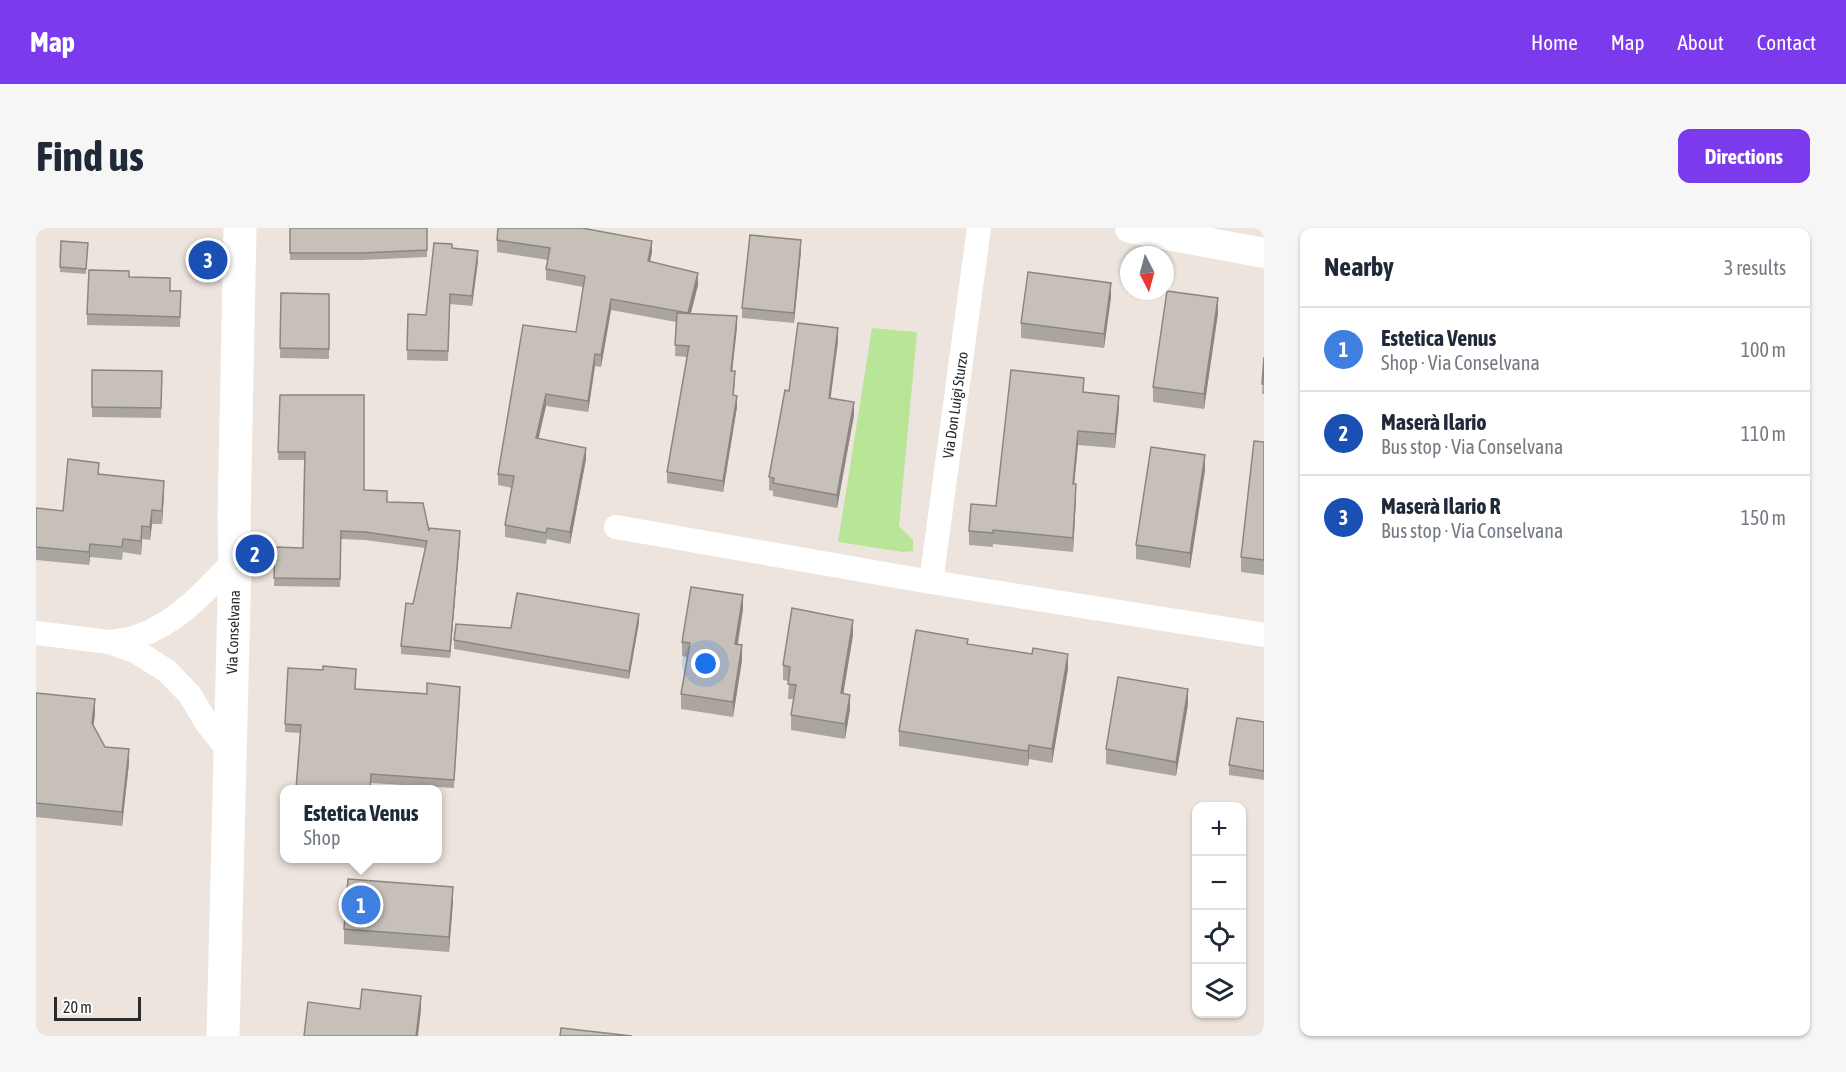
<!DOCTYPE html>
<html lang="en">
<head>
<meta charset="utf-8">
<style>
  :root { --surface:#fff; --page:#f6f6f7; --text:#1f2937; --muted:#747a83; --line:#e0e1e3; --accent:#7c3aed }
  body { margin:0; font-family:"Asap Condensed",sans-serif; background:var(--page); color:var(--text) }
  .controls { position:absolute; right:18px; bottom:18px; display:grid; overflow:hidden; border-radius:12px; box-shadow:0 2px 4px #0004 }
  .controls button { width:54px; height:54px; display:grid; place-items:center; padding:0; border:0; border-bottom:2px solid var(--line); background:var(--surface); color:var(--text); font:30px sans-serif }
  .compass { position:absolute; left:1084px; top:18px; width:54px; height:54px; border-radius:50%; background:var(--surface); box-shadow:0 2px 4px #0004; rotate:174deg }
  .scale { position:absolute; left:18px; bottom:15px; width:87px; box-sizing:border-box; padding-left:6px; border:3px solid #2b2b2b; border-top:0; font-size:16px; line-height:21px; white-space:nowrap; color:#2b2b2b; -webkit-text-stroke:4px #fff; paint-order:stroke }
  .you { position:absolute; left:670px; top:436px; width:21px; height:21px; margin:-15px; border:4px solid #fff; border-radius:50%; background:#1a73e8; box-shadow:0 0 0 9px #1a73e833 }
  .badge { display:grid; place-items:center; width:39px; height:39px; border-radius:50%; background:var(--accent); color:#fff; font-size:20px; font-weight:700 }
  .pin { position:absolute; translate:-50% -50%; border:3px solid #fff; box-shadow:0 2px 6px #0006 }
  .popup { position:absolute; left:244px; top:557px; width:162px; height:78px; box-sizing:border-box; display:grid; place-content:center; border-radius:12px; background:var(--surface); filter:drop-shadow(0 2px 4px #0005); font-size:20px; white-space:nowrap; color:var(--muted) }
  .popup b { font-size:22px; color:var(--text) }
  .popup::after { content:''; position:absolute; left:50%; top:100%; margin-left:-12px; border:12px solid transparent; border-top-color:var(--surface) }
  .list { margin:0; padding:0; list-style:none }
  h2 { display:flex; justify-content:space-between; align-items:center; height:78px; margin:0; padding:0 24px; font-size:26px }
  h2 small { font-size:20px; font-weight:400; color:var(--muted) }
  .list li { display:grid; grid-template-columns:39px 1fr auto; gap:18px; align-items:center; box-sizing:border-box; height:84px; padding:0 24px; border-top:2px solid var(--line) }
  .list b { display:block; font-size:22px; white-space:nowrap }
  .list p { margin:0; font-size:20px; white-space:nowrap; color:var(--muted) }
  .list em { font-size:20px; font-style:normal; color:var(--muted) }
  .icon { flex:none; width:33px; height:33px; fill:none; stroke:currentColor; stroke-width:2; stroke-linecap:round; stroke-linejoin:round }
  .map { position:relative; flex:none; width:1228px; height:808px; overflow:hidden; border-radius:12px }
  header { display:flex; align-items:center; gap:36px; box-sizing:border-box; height:84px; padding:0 30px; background:var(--accent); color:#fff }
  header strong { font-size:28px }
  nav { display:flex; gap:33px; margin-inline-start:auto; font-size:21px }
  .intro { display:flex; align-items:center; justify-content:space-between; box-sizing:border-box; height:144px; padding:0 36px }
  h1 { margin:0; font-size:42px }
  .button { padding:15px 27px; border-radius:12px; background:var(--accent); color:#fff; font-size:21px; font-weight:700 }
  main { display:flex; gap:36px; padding:0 36px }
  aside { flex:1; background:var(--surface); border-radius:12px; box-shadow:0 2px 4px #0004 }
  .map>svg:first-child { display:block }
  .green { fill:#b9e599 }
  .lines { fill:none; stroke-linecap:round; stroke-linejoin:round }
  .minor { stroke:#fff; stroke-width:24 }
  .tertiary { stroke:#fff; stroke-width:30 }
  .secondary { stroke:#fff; stroke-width:33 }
  .wall { fill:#aaa59f }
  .shaded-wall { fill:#8b8682 }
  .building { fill:#c6c0b9; stroke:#8b8682; stroke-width:1.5 }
  .labels { text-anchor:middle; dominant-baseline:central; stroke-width:4.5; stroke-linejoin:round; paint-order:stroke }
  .street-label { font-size:15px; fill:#2b2b2b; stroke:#fff }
</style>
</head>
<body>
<header>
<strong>Map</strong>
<nav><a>Home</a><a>Map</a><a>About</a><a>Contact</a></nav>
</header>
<div class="intro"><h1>Find us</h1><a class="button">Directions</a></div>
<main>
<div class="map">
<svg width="1228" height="808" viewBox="0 0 1228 808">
  <rect width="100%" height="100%" fill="#ede5dd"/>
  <polygon class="green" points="836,100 881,104 863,298 877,312 877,323 867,324 802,314"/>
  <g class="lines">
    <g class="minor">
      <polyline points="580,299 895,354 1228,407"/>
      <polyline points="895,354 943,0"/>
      <polyline points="0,405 73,414 99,423 131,443 154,467 170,494 193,523"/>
      <path d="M75,414c9,-2 19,-2 28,-6 40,-14 67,-46 96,-76"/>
    </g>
    <polyline class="tertiary" points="1094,0 1228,25"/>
    <polyline class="secondary" points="187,808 199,332 198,291 204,0"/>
  </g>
  <g class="wall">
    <polygon points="254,0 391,0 391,29 326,32 254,32"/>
    <polygon points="461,12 616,24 614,33 662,57 655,85 701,99 696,143 699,154 698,167 701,179 687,264 631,255 631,244 651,129 639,128 640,94 575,82 565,139 559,138 552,184 510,178 502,211 550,231 534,316 511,311 510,316 469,309 469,297 476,260 462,257 462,246 540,104 547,59 510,52 510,41 512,32 461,24"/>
    <polygon points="25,13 52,15 50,46 24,44"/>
    <polygon points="416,20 442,33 436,78 414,76 412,133 371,132 372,86 390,87"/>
    <polygon points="765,23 758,95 706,90 706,80"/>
    <polygon points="93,49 134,63 145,63 144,99 51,97 51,86"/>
    <polygon points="245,65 293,66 293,131 244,130"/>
    <polygon points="1075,69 1068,120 985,110 985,95"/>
    <polygon points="1182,85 1168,181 1117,174 1117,159"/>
    <polygon points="802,113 794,170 818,187 801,280 737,268 737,263 733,262 733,249 753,163"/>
    <polygon points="1228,129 1228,166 1226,166"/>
    <polygon points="56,142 126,143 125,190 56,189"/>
    <polygon points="1048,164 1083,181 1079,220 1042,217 1038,256 1040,270 1037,324 957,316 957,319 933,317 933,303 960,278"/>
    <polygon points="244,167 328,262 351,274 393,303 424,311 414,430 365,426 365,418 377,376 389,320 329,312 305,311 304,359 238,358 239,319 267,320 268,232 242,232"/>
    <polygon points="1228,214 1228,347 1205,344 1205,329"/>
    <polygon points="1169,242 1154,340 1100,331 1100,317"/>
    <polygon points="63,246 128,266 126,296 116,296 114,312 106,311 105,327 87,324 86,332 54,329 53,337 0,332 0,280 27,283"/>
    <polygon points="707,381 702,416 706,432 697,489 645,481 645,466 651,429 646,428 646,414"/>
    <polygon points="603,394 593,451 418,421 418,412"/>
    <polygon points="817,407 807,465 814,481 809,511 755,502 755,487 758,471 752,471 753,453 747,452 747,437"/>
    <polygon points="932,416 1032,441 1016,535 993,531 992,538 863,518 863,503"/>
    <polygon points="320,449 320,461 424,467 418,560 335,555 335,561 260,561 264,505 249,504 249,496"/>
    <polygon points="0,465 59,486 57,498 69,519 93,535 86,598 0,589"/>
    <polygon points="1152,476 1140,548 1070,536 1070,521"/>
    <polygon points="1228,494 1228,552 1193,547 1193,537"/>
    <polygon points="417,673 413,724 308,716 308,701"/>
  </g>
  <g class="shaded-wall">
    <polygon points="765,12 765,23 758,95 758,85"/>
    <polygon points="616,13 616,24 612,44 612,33"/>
    <polygon points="442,23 442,33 436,78 436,68"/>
    <polygon points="662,45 662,57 652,96 652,85"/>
    <polygon points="1075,55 1075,69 1068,120 1068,106"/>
    <polygon points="1182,70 1182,85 1168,181 1168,166"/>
    <polygon points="575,71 575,82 565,139 565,127"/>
    <polygon points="701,88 701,99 695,154 695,143"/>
    <polygon points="802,100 802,113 793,183 793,170"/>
    <polygon points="559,126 559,138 552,184 552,173"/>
    <polygon points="510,166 510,178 500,222 500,210"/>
    <polygon points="701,168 701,179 687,264 687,253"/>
    <polygon points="1083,168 1083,181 1079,220 1079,206"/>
    <polygon points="818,174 818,187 801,280 801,267"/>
    <polygon points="1042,203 1042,217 1037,269 1037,256"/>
    <polygon points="550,220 550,231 534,316 534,304"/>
    <polygon points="1169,227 1169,242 1154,340 1154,325"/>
    <polygon points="128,253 128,266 126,296 126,283"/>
    <polygon points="1040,256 1040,270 1037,324 1037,310"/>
    <polygon points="116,282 116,296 114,312 114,299"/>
    <polygon points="106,298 106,311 105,327 105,313"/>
    <polygon points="424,303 424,311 414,430 414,423"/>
    <polygon points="54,316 54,329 53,337 53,324"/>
    <polygon points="707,367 707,381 699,431 699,416"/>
    <polygon points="603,386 603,394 593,451 593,443"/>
    <polygon points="817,392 817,407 805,480 805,465"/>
    <polygon points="706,417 706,432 697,489 697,474"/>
    <polygon points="1032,426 1032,441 1016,535 1016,521"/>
    <polygon points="1152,461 1152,476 1140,548 1140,534"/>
    <polygon points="814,467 814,481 809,511 809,496"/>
    <polygon points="59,471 59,486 56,510 56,495"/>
    <polygon points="993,517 993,531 992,538 992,523"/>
    <polygon points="93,521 93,535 86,598 86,584"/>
    <polygon points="417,659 417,673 413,724 413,709"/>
    <polygon points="385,768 385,782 382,808 380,808"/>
  </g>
  <g class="building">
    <polygon points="254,0 391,0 391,22 326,25 254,25"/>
    <polygon points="462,0 546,0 616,13 612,33 662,45 652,85 575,71 565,127 559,126 552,173 510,166 500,210 550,220 534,304 511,300 510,305 469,297 478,248 462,246 487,97 540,104 549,48 510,41 514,20 461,12"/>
    <polygon points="714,7 765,12 758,85 706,80"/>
    <polygon points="25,13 52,15 50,41 24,39"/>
    <polygon points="398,15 416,16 416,20 442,23 436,68 414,66 412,123 371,122 372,86 390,87"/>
    <polygon points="53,42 93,43 93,49 134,50 134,63 145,63 144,89 51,86"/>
    <polygon points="992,44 1075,55 1068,106 985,95"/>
    <polygon points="1131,63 1182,70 1168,166 1117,159"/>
    <polygon points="245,65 293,66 293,121 244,120"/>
    <polygon points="641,85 701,88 695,143 699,143 697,167 701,168 687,253 631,244 653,118 639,117"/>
    <polygon points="762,95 802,100 793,170 818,174 801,267 737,255 738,250 733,249 749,162 753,163"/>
    <polygon points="1228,129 1228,156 1226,156"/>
    <polygon points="56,142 126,143 125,180 56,179"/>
    <polygon points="975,142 1048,150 1047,164 1083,168 1079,206 1042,203 1037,256 1040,256 1037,310 957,302 957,305 933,303 935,276 960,278"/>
    <polygon points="244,167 328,167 328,262 351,263 351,274 387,275 393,303 393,300 424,303 414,423 365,418 370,375 377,376 391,313 329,304 305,303 304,351 238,350 239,319 267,320 269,224 242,224"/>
    <polygon points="1218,213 1228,214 1228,332 1205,329"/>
    <polygon points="1115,219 1169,227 1154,325 1100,317"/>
    <polygon points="32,231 63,235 62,246 128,253 126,283 116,282 114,299 106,298 105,313 87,311 86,319 54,316 53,324 0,319 0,280 27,283"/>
    <polygon points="655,359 707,367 699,416 706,417 697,474 645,466 654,415 646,414"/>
    <polygon points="481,365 603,386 593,443 418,412 420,396 475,400"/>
    <polygon points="756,380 817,392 805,465 814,467 809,496 755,487 760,457 752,456 754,439 747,437"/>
    <polygon points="880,402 932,411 931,416 996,426 997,420 1032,426 1016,521 993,517 992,523 863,503"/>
    <polygon points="287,438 320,441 319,461 391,466 391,455 424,459 418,552 335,546 334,561 260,561 265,497 249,496 252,440 287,442"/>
    <polygon points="1082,449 1152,461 1140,534 1070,521"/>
    <polygon points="0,465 59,471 56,495 69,519 93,521 86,584 0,575"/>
    <polygon points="1201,490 1228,494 1228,543 1193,537"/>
    <polygon points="312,651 417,659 413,709 308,701"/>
    <polygon points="326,761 385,768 380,808 268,808 272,774 324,781"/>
    <polygon points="525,800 596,808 524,808"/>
  </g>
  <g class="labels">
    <g class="street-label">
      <text transform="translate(919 177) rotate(-82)">Via Don Luigi Sturzo</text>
      <text transform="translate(197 404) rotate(-88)">Via Conselvana</text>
    </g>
  </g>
</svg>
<div class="controls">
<button>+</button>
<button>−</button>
<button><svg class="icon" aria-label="locate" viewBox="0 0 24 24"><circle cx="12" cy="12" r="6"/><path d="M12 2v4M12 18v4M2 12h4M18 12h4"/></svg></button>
<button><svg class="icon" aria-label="layers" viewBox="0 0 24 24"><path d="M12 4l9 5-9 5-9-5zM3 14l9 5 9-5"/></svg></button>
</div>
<svg class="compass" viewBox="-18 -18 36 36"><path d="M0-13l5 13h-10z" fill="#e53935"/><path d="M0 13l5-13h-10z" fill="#747a83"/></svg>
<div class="scale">20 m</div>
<div class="you"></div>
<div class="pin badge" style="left:325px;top:677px;background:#3f7fe0">1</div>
<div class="popup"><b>Estetica Venus</b>Shop</div>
<div class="pin badge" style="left:219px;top:326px;background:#1a4fb4">2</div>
<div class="pin badge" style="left:172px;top:32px;background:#1a4fb4">3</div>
</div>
<aside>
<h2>Nearby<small>3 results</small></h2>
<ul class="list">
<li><span class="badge" style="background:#3f7fe0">1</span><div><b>Estetica Venus</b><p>Shop · Via Conselvana</p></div><em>100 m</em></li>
<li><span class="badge" style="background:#1a4fb4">2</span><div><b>Maserà Ilario</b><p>Bus stop · Via Conselvana</p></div><em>110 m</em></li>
<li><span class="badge" style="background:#1a4fb4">3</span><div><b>Maserà Ilario R</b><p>Bus stop · Via Conselvana</p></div><em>150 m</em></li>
</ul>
</aside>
</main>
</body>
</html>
